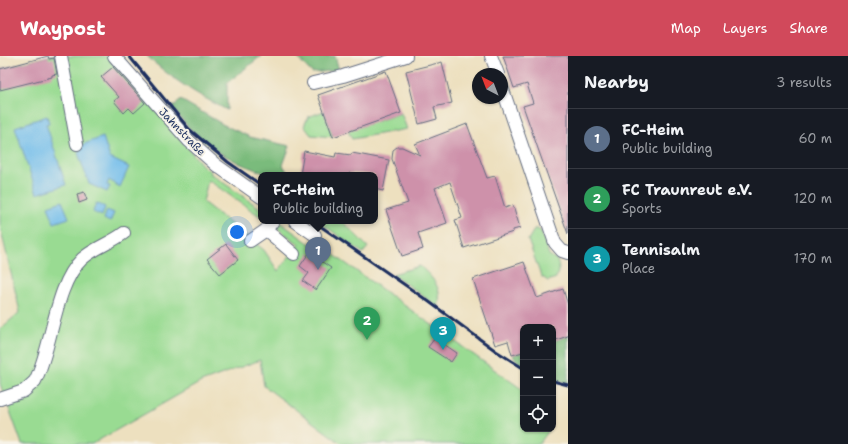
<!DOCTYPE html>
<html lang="en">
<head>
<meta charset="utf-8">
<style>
  :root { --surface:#171b24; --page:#20242c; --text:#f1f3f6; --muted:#9ea1a6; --line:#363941; --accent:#d1495b }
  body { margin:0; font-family:"Shantell Sans",sans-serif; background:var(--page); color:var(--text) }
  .controls { position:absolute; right:12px; bottom:12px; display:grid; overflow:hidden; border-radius:8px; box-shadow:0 1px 3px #0004 }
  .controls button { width:36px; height:36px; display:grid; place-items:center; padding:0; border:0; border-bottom:1px solid var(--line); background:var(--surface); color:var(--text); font:20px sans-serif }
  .compass { position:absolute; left:472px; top:12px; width:36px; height:36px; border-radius:50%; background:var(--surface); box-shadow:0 1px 3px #0004; rotate:318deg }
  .you { position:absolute; left:237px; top:176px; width:14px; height:14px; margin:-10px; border:3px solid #fff; border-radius:50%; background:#1a73e8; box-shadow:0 0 0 6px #1a73e833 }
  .badge { display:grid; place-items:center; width:26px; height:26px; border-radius:50%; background:var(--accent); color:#fff; font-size:13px; font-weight:700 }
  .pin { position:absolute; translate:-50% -33px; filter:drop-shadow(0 1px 2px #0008) }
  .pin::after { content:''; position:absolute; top:21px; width:14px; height:12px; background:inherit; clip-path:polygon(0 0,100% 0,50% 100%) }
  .popup { position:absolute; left:258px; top:116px; width:120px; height:52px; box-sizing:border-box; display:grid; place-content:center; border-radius:8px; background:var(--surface); filter:drop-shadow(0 1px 3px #0005); font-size:13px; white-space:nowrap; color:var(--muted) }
  .popup b { font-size:15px; color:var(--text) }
  .popup::after { content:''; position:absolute; left:50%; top:100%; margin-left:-8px; border:8px solid transparent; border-top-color:var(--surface) }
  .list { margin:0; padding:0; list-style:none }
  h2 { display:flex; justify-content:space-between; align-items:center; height:52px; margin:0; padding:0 16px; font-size:17px }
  h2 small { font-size:13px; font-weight:400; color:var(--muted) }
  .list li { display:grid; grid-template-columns:26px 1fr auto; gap:12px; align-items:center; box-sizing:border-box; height:60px; padding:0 16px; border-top:1px solid var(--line) }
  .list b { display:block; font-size:15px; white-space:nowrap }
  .list p { margin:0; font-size:13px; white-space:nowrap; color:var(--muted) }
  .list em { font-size:13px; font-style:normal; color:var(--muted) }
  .icon { flex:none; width:22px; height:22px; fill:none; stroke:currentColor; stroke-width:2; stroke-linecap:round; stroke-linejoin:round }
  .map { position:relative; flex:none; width:568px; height:388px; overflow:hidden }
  header { display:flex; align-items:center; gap:24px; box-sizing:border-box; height:56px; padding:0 20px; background:var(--accent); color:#fff }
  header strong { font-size:19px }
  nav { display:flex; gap:22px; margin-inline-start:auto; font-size:14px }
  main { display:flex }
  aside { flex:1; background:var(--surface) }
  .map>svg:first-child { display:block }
  .green { fill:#99db92; stroke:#5a8578 }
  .forest { fill:#7abb7c; stroke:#4a756d }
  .water { fill:#72bdeb; stroke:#4676a4 }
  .building { fill:#ce91aa }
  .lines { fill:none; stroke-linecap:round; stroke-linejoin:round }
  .minor-casing { stroke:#646d80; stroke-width:14 }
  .minor { stroke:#fff; stroke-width:12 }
  .rail { stroke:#1b2f5e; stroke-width:3 }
  .labels { text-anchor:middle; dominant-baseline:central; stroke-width:4; stroke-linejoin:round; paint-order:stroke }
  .street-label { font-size:11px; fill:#1b2f5e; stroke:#f7f3e8 }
</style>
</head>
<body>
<header>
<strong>Waypost</strong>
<nav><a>Map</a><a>Layers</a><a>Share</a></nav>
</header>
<main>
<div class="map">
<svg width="568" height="388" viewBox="0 0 568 388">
  <rect width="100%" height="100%" fill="#f7f3e8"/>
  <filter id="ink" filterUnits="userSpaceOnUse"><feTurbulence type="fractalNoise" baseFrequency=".025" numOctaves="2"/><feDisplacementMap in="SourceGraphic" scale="8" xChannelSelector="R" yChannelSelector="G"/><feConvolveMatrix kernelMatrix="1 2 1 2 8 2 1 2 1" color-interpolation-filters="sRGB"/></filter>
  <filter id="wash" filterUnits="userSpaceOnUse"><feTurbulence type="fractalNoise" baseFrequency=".012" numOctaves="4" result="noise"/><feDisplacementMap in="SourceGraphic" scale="16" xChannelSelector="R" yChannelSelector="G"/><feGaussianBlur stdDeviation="0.9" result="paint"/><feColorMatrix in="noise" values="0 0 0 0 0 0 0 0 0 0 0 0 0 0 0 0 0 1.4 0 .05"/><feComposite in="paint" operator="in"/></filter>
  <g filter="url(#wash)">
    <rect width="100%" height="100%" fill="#ede0bf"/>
    <g class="green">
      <polygon points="48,0 107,0 167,66 202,109 211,116 210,119 211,118 261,153 261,161 208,124 203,146 264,194 278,215 299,188 274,170 278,165 310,188 313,184 523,334 523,373 550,373 539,388 342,388 264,330 260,304 201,326 92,388 22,388 0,328 0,273 20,256 0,170 0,13"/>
      <polygon points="324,55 333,81 311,79 304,70 308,61"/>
      <polygon points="401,57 407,73 352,83 348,75"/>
      <polygon points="318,165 342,165 368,191 363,197"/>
      <polygon points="535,172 541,175 549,199 557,204 559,212 556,222 548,225 541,220 528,184"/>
      <path d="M420,210c13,12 23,22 18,41l-45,-33z"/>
    </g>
    <g class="forest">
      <path d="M147,0h114l-34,27v27c-29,-15 -56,-31 -80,-54z"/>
      <polygon points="296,0 335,0 339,14 312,17"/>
      <polygon points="181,44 224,69 250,81 290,90 283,109 289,119 269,119 241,108 216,95 190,73 172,52"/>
      <polygon points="568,280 568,327 553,324 553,285"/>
      <polygon points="523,295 523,310 519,307 512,299"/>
    </g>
    <g class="water">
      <polygon points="47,60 49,67 46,68 66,129 37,138 15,71"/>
      <polygon points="103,81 110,102 129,111 120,131 109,124 107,129 110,130 107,136 89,128 78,97 84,88"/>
      <polygon points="62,145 69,162 54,167 48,150"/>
      <polygon points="96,147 105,151 102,160 93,156"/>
      <polygon points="107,154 114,157 110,166 104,163"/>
    </g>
    <g id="blocks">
      <g class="building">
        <polygon points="48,0 49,3 54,2 57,18 52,19 52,21 0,34 0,13"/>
        <polygon points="503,0 568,0 568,178 523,50 533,47 527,28 514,32"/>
        <polygon points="442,6 452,47 434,51 437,63 419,68 406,15"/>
        <polygon points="113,11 145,47 134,57 129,52 124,57 114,45 119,41 101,21"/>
        <polygon points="386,15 401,57 333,81 318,39"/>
        <polygon points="467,68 487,122 495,120 505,152 513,149 520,172 513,174 513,176 464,192 455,164 462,162 450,126 435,132 447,167 418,177 423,193 402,200 386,154 408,147 392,103 393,94 397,91 402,91 420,99 415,88"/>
        <polygon points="304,95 335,101 336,97 351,99 352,97 389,104 383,135 375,133 375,119 349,117 349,119 300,119"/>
        <polygon points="84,136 87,144 79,147 77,138"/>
        <polygon points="226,188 238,204 220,218 207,203"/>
        <polygon points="309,197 331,212 316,234 303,225 309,217 300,210"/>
        <polygon points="524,206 537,242 563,233 568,249 568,280 553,285 553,271 523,271 523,296 512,299 508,285 495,289 473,223"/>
        <polygon points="435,282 457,297 451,306 428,291"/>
      </g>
    </g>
  </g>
  <g filter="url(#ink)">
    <use href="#blocks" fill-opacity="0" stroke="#646d80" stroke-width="1"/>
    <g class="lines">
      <defs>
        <g id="minor">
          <polyline points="61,0 77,88"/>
          <polyline points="114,0 189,85 216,109 261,141"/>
          <polyline points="491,0 498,18"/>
          <polyline points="313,27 343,20 406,0"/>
          <polyline points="502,31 555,187 562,195 568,197"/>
          <polyline points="295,165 315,179"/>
          <polyline points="266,174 294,198"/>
          <polyline points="250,185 266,174 273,165"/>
          <path d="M0,343l24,-8 11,-10c18,-35 19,-95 47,-122 12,-11 29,-16 42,-26"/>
        </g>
      </defs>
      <use href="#minor" class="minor-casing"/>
      <use href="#minor" class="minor"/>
      <g class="rail">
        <polyline points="129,0 189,73 228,106 261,129"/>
        <polyline points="313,165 428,245 496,295 523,312"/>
        <polyline points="553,325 568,329"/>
      </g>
    </g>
  </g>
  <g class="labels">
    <g class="street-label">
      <text transform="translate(182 76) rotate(46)">Jahnstraße</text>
    </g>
  </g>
</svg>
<div class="controls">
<button>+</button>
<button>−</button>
<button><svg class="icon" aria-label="locate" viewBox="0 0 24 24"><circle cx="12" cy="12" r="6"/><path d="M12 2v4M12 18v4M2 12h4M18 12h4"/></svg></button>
</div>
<svg class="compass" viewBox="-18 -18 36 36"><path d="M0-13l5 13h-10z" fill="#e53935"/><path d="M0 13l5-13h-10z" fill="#9ea1a6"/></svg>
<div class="you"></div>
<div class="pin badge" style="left:318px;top:214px;background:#5c6f8a">1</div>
<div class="popup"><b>FC-Heim</b>Public building</div>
<div class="pin badge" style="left:367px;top:284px;background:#2e9e5b">2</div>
<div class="pin badge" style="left:443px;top:294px;background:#0f9aa8">3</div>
</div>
<aside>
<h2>Nearby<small>3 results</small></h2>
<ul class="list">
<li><span class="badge" style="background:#5c6f8a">1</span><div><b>FC-Heim</b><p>Public building</p></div><em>60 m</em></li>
<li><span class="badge" style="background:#2e9e5b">2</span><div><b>FC Traunreut e.V.</b><p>Sports</p></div><em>120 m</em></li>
<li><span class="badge" style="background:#0f9aa8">3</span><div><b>Tennisalm</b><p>Place</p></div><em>170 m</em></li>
</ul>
</aside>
</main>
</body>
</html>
